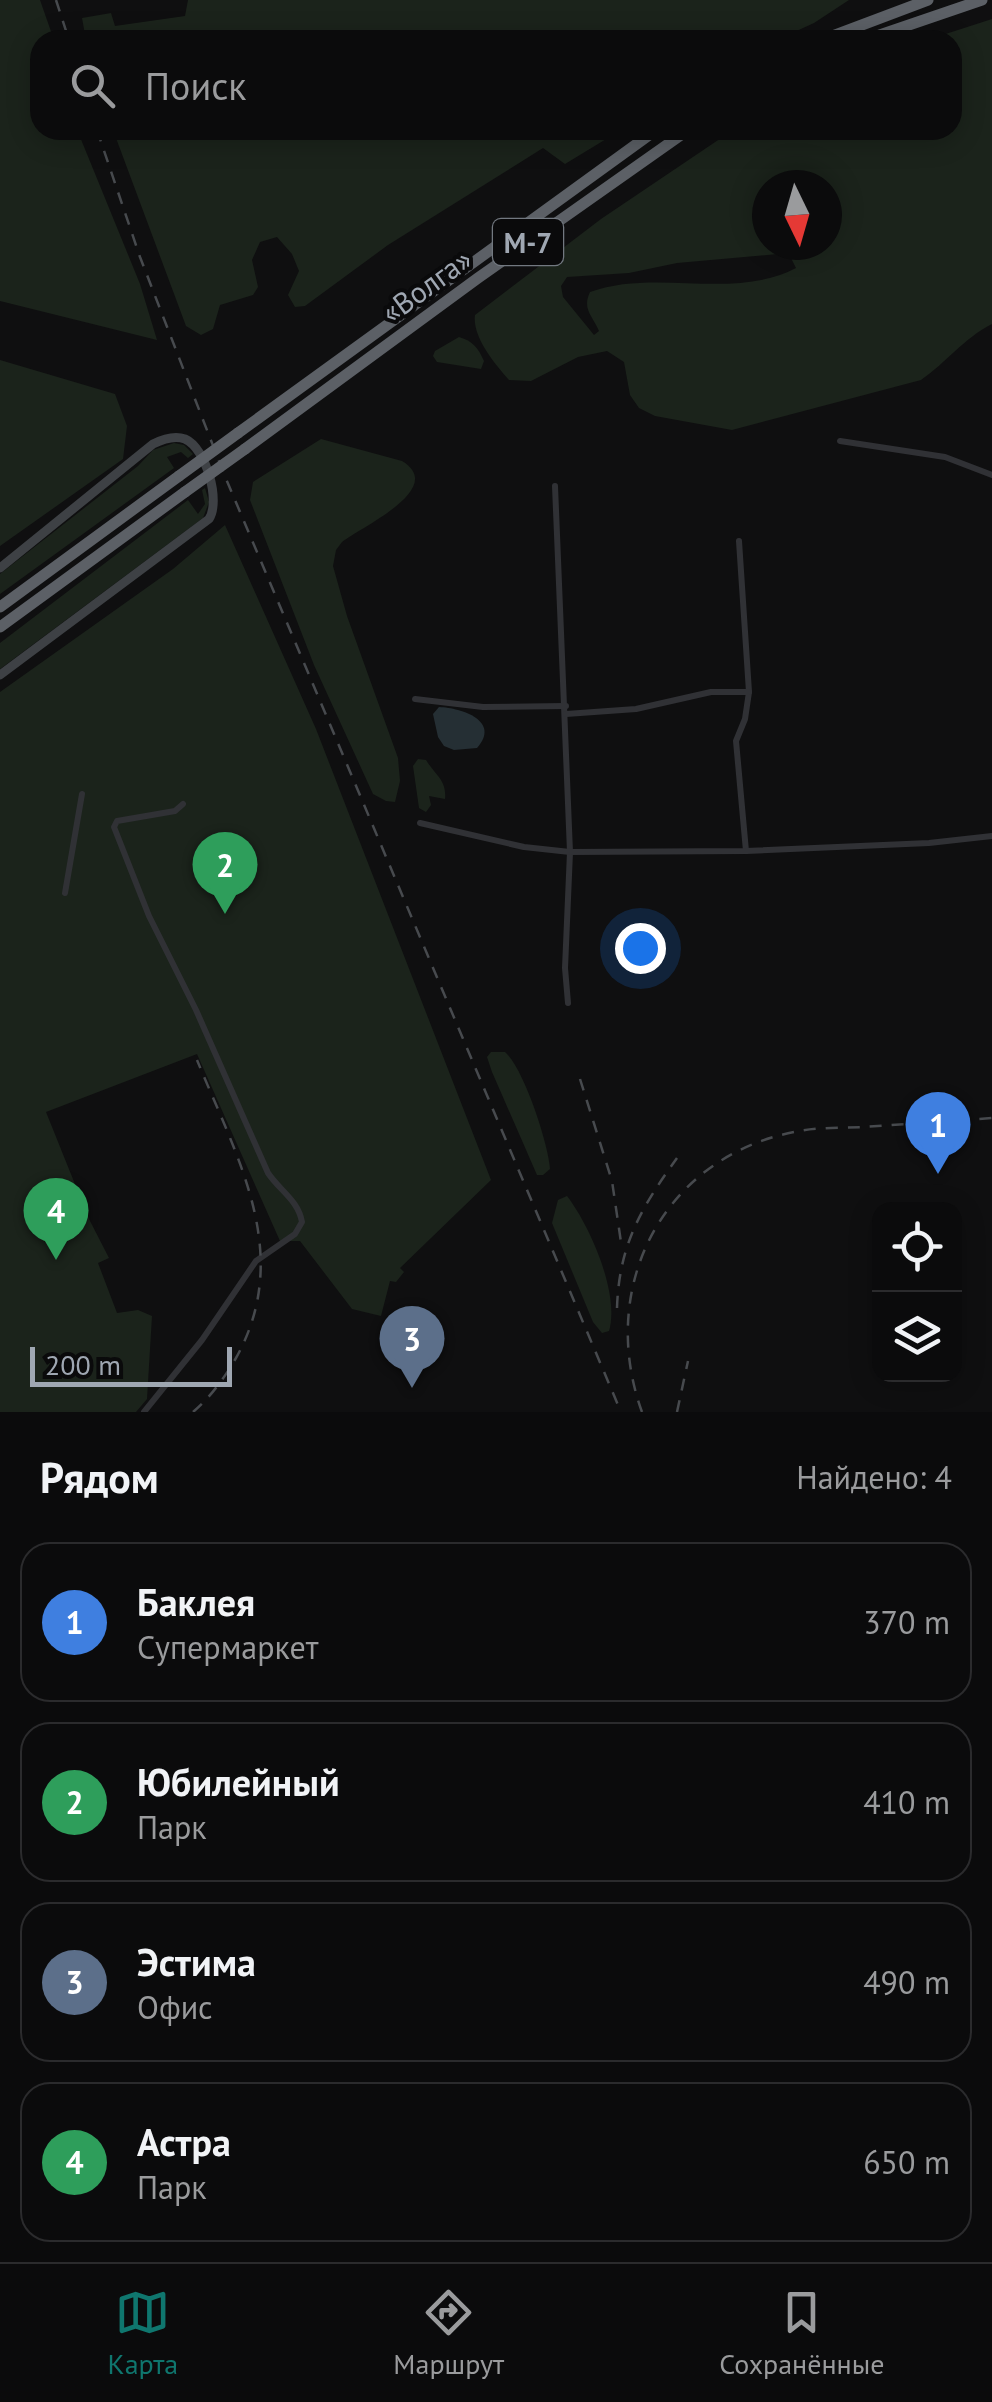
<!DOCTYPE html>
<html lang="ru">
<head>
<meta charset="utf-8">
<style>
  :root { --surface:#0b0b0c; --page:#141415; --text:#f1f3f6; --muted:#9a9b9d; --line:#2b2b2d; --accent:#0f766e }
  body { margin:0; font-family:"PT Sans",sans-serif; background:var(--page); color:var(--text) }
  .controls { position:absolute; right:30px; bottom:30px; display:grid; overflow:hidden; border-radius:20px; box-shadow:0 5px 25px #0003 }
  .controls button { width:90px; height:90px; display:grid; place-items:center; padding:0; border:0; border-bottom:2px solid var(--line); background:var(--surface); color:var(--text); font:50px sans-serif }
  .compass { position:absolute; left:752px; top:170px; width:90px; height:90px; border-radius:50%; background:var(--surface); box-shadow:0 5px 25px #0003; rotate:175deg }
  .scale { position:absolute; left:30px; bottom:25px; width:202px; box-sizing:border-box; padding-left:10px; border:5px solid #9fa7b2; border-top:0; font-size:28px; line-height:35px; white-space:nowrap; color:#9fa7b2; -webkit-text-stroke:8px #0a0a0b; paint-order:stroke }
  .you { position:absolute; left:640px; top:948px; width:35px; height:35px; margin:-25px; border:8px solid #fff; border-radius:50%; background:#1a73e8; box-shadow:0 0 0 15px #1a73e833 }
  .badge { display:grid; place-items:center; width:65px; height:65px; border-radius:50%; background:var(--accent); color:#fff; font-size:32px; font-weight:700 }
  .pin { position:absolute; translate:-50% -82px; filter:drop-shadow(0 2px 5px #0008) }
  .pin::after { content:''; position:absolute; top:52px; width:35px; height:30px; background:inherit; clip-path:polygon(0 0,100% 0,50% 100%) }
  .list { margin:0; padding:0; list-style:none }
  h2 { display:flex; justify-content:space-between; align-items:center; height:130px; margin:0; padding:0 40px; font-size:42px }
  h2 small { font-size:32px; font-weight:400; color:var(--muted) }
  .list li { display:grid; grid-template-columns:65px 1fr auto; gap:30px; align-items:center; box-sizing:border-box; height:160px; margin:0 20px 20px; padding:0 20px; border:2px solid var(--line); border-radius:30px }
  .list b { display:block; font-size:38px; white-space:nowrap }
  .list p { margin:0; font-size:32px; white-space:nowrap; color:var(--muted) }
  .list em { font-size:32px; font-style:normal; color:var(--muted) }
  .icon { flex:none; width:55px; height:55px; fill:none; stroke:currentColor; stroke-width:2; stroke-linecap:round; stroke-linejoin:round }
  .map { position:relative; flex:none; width:992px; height:1412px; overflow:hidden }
  .search { position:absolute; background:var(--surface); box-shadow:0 5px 25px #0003; left:30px; right:30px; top:30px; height:110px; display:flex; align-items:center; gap:25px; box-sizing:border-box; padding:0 35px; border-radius:30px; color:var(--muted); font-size:38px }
  .sheet { height:850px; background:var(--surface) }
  nav { display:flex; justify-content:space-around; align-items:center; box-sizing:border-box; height:140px; border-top:2px solid var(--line); background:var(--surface); font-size:28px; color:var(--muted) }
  nav a { display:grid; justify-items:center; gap:5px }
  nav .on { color:var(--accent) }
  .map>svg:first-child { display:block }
  .green { fill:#1b231b; fill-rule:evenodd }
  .water { fill:#252f34 }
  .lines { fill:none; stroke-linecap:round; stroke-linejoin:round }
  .street { stroke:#303135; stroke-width:6 }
  .secondary { stroke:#3e4145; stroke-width:9 }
  .highway { stroke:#5c6066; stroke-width:11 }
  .rail { stroke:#474a4e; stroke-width:2.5; stroke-dasharray:12 10; stroke-linecap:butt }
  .highway-bridge { stroke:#5c6066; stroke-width:11 }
  .labels { text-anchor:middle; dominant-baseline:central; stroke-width:8; stroke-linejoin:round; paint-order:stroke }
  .shield { fill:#0a0a0b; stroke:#727880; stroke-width:2.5 }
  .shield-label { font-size:28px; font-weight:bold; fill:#9fa7b2 }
  .street-label { font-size:30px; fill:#9fa7b2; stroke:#0a0a0b }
</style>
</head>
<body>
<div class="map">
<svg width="992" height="1412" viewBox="0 0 992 1412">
  <rect width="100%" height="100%" fill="#0f0f10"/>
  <g class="green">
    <polygon points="0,0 40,0 54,40 40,40 40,130 78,132 140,284 157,340 0,301"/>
    <polygon points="188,0 849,0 814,23 777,40 86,40 82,18 111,13 115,26 185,16"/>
    <path d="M992,19v305c-28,14 -45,38 -71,56l-189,50 -77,-14 -16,-8 -9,-13 -6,-33 -17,-11 -29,6 -47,24 -22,-1c-14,-16 -37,-43 -34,-65l126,-96 132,-89h219v-90h-25zM767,185h60v60h-60zM778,254l13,4 5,10c-63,33 -140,0 -206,24 -8,17 2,23 9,39l-5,4 -31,-38 -2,-11 6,-9 62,-4 48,-10z"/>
    <polygon points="113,130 621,130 565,164 543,148 388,245 305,306 295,307 288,295 299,271 292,254 277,237 260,242 252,260 258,287 253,295 220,305 213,329 201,335 186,326"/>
    <path d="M459,337c14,4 19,11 25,24l-3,8 -44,-7 -4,-6 2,-5z"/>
    <polygon points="0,360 115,394 127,426 123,459 0,546"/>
    <path d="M321,439l81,22c45,27 -39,65 -60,81l-6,8 -3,16 14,50 51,142 2,23 -5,21 -9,-1 -13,-7 -59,-129 -64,-165 3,-18z"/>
    <polygon points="174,443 184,445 193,454 188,458 181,452 167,457 174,468 0,594 0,574 138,466 153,450"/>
    <polygon points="205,488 209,502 203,518 0,669 0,643 188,500 198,514 205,504 202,490"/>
    <polygon points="225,525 316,729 491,1180 400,1268 404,1272 396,1282 390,1281 381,1316 352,1309 300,1241 280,1241 197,1054 46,1112 89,1219 109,1258 98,1263 117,1313 138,1310 152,1316 147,1399 136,1412 0,1412 0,692 173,569"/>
    <path d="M418,759l8,1c9,15 21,20 19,39l-16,-3 2,9 -5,7 -7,-4 -6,-42z"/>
    <path d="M491,1052h14c19,17 43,91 45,117l-7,6h-6l-45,-103 -5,-15z"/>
    <path d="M567,1196c23,30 53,98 42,135l-7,2 -9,-11 -41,-99 6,-23z"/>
  </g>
  <path class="water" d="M439,707c23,1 62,14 38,41l-23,2 -10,-4 -6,-9 -5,-23z"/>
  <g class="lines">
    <g class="street">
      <polyline points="840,441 945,457 992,475"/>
      <polyline points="555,486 570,852 565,968 568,1003"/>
      <polyline points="739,541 749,692 745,719 736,741 746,851"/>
      <polyline points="415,699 483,707 566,706"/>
      <polyline points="566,714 636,709 711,692 749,692"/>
      <polyline points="420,823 524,847 570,852 746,851 929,843 992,836"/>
      <polyline points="65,893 82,794"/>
      <path d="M144,1412l58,-72 54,-79 39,-27 7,-12c-4,-22 -22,-31 -34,-49l-72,-163 -47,-94 -35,-89 3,-6 58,-10 8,-7"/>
    </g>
    <path class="secondary" d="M0,568l153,-124c10,-5 21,-9 32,-5 21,9 36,62 24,80l-209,156"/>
    <g class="highway">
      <polyline points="822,40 928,0"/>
      <polyline points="865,40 982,0"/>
      <polyline points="238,433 656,130"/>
      <polyline points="245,449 478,278 688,130"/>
      <polyline points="0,607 179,476"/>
      <polyline points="0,627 185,492"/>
    </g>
    <g class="rail">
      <polyline points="56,0 69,40"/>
      <polyline points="97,130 140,257 224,474 621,1412"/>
      <polyline points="580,1079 612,1181 622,1249"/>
      <path d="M617,1308c2,-63 24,-100 60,-150"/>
      <path d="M193,1412c17,-14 32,-35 43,-54 58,-104 1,-200 -39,-298"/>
      <path d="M642,1412c-45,-124 20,-254 152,-280 22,-5 47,-4 69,-5 43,-3 86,-6 129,-9"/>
      <polyline points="677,1412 688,1361"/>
    </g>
    <g class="highway-bridge">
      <polyline points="179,476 238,433"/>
      <polyline points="185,492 245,449"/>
    </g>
  </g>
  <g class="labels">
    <rect class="shield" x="493" y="219" width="70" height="46" rx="8"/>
    <g class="shield-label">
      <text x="528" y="242">М-7</text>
    </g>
    <g class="street-label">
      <text transform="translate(426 285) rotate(-36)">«Волга»</text>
    </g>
  </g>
</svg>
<div class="controls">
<button><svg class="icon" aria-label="locate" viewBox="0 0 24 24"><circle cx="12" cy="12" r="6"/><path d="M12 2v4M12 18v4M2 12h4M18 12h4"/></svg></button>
<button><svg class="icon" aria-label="layers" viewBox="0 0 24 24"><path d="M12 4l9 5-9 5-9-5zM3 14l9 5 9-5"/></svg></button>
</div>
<svg class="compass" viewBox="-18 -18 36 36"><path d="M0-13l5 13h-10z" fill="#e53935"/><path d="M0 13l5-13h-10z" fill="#9a9b9d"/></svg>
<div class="scale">200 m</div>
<div class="you"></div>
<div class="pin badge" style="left:938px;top:1174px;background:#3f7fe0">1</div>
<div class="pin badge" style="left:225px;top:914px;background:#2e9e5b">2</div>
<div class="pin badge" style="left:412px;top:1388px;background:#5c6f8a">3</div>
<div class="pin badge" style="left:56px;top:1260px;background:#2e9e5b">4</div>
<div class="search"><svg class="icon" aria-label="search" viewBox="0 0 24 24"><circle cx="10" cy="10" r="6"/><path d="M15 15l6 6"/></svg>Поиск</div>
</div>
<section class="sheet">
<h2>Рядом<small>Найдено: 4</small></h2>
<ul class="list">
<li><span class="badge" style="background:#3f7fe0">1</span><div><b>Баклея</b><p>Супермаркет</p></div><em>370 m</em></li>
<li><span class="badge" style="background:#2e9e5b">2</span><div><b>Юбилейный</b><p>Парк</p></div><em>410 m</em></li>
<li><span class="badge" style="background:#5c6f8a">3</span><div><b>Эстима</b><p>Офис</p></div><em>490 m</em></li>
<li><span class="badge" style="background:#2e9e5b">4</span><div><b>Астра</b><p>Парк</p></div><em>650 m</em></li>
</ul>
</section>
<nav>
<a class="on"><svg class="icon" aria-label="map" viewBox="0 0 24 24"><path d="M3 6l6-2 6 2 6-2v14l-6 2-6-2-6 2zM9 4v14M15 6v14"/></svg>Карта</a>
<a><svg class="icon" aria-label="directions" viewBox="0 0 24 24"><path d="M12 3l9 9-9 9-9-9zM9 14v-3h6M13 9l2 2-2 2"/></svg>Маршрут</a>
<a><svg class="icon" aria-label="saved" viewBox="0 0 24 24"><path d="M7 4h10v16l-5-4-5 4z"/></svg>Сохранённые</a>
</nav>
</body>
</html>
